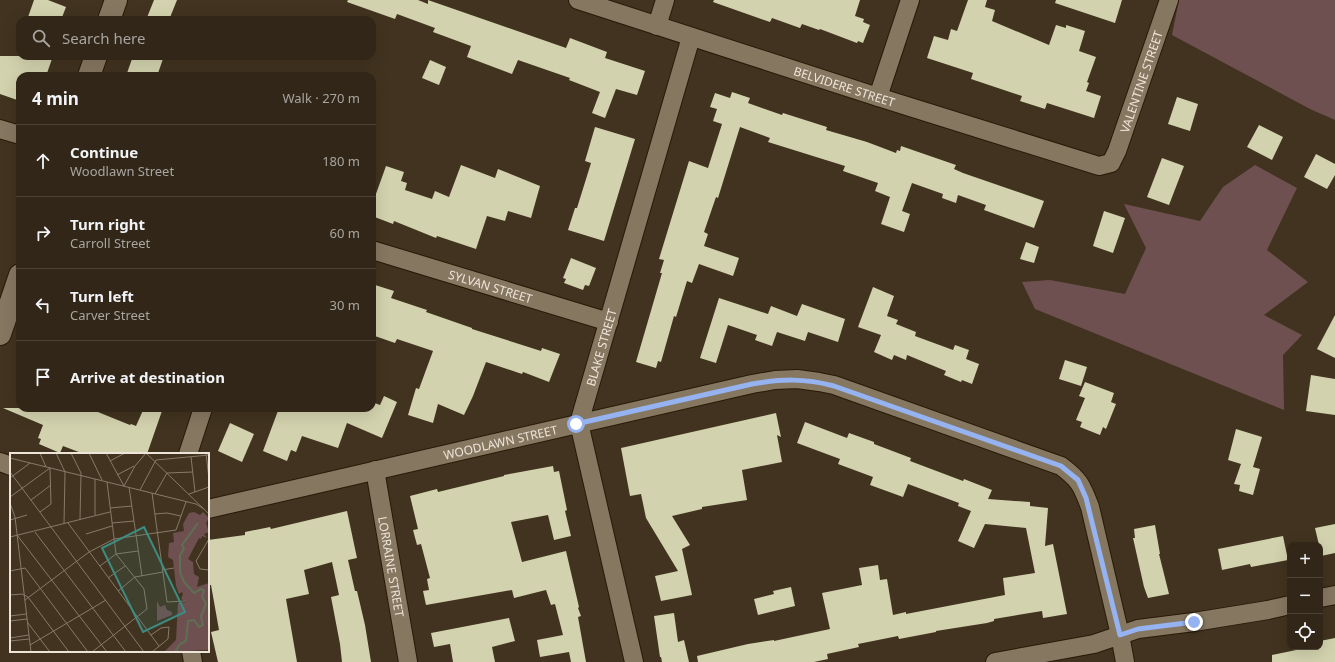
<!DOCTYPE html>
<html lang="en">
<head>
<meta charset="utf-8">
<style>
  :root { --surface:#312617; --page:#3d3224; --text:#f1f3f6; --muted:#a8a5a1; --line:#4c4336 }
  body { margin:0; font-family:"Noto Sans",sans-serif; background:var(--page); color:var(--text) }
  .controls { position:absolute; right:12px; bottom:12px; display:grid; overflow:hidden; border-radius:8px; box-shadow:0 4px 16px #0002 }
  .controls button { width:36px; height:36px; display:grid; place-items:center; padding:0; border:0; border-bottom:1px solid var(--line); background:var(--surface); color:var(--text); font:20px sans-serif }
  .stop { position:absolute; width:12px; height:12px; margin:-9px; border:3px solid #95b2f1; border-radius:50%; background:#fff }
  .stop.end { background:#95b2f1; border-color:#fff; box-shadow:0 1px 4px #0008 }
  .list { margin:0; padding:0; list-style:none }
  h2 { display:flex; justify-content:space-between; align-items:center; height:52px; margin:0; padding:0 16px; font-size:17px }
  h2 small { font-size:13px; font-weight:400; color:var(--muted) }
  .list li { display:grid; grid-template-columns:26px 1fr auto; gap:12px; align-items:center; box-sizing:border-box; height:72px; padding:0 16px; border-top:1px solid var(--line) }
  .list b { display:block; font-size:15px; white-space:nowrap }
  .list p { margin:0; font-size:13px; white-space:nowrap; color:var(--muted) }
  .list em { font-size:13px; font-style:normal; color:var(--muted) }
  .icon { flex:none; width:22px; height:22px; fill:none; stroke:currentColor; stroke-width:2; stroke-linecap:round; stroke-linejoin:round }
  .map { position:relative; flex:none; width:1335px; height:662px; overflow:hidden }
  .search { position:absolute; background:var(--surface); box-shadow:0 4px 16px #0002; left:16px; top:16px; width:360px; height:44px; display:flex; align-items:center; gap:10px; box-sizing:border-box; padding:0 14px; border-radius:12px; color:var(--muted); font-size:15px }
  .panel { position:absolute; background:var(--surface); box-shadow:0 4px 16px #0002; left:16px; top:72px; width:360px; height:340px; border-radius:12px }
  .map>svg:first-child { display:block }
  .green { fill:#6f5051 }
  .building { fill:#d3d2ae }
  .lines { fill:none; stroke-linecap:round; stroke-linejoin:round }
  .minor-casing { stroke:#271a07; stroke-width:20 }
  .tertiary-casing { stroke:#271a07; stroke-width:24 }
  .minor { stroke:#867761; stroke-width:18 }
  .tertiary { stroke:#867761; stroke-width:22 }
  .route { stroke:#95b2f1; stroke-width:5 }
  .labels { text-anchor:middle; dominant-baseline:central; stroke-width:4; stroke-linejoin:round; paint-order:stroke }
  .street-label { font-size:12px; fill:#eee5d9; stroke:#41331f }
  .inset-river { fill:none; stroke:#5e7054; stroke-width:2 }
  .inset-road { fill:none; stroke:#867a69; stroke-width:1 }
  .view { fill:#3c8c83; fill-opacity:0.15; stroke:#3c8c83; stroke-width:2 }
  .inset-edge { fill:none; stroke:#eee5d9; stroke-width:2 }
</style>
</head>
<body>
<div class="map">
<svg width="1335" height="662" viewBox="0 0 1335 662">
  <rect width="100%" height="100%" fill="#41331f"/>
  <g class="green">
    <polygon points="1179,0 1335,0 1335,120 1310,109 1172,35"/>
    <polygon points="1255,165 1297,188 1267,250 1308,282 1264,315 1302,335 1283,355 1284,410 1035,309 1022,282 1050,280 1125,294 1146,248 1124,204 1200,221 1223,187"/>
  </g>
  <g class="building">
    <polygon points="34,0 48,0 66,7 61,20 27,20"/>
    <polygon points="154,0 177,0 169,20 146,20"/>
    <polygon points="348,0 418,0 428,4 428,0 566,48 570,38 607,52 605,58 645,71 637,95 616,89 605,118 592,113 600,92 569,80 570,78 518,60 512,74 467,57 471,46 433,32 435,28 397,14 395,19 347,2"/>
    <polygon points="714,0 860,0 855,16 864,19 863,22 870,25 863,43 858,41 857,43 820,29 819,30 802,24 800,28 772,18 770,22 713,2"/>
    <polygon points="968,0 987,0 985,7 995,10 992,21 1049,45 1056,25 1066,28 1066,25 1085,31 1079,51 1096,57 1087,82 1089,83 1086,91 1101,96 1094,118 1047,103 1045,109 1020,101 1022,96 971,79 973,73 927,58 934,36 948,40 951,29 957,31"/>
    <polygon points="1056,0 1122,0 1115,23 1055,3"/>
    <polygon points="0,56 53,56 46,76 20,76 20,101 0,94"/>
    <polygon points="133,56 164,56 157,76 126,76"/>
    <polygon points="430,60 446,67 439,85 422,78"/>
    <polygon points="732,92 750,98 748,103 782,115 783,113 827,127 826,130 867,142 896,153 897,150 900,151 901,146 956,165 954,169 963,173 1044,201 1034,228 984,210 986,205 958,195 956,203 942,198 943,194 912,183 902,211 910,214 904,232 881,224 890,197 875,191 878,183 843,171 845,166 768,142 770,138 740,127 718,198 716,197 704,232 708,234 704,246 739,258 733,276 699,264 692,283 687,281 676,317 674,316 661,362 658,361 656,368 636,362 662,273 660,273 664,260 659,259 689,161 708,168 722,124 713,121 717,109 710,107 715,93 730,98"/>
    <polygon points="1177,97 1198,104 1190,131 1168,124"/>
    <polygon points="1259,125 1283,137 1272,160 1247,147"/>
    <polygon points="595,127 635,139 604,241 568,230 575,208 577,208 591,163 585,161"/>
    <polygon points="1316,154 1335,164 1335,175 1327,189 1304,177"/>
    <polygon points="1162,158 1184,166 1169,205 1147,197"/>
    <polygon points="461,165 495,178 498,169 540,186 531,218 508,211 505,221 487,216 476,249 437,236 436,238 394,221 393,224 372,216 372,205 386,166 404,172 401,181 407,183 405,190 432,199 435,191 449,197"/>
    <polygon points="1104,211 1125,218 1113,253 1093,246"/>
    <polygon points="1026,242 1039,247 1034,263 1020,259"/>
    <polygon points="571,258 596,268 589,286 585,285 583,290 564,283 566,279 563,278"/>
    <polygon points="372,284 394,291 391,298 427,310 426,312 472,328 472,329 541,351 542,348 560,354 549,382 523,372 522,374 486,362 473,396 464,415 438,404 433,423 408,415 416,388 419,389 433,351 397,339 395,343 372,335"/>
    <polygon points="873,287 894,296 887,316 898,320 896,324 916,332 915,336 953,350 955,345 969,350 966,359 979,364 972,384 962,380 961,382 944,375 946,371 907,355 906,360 894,355 892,360 874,352 881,335 858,327"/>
    <polygon points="719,298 768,314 771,306 797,316 802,304 845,319 838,342 808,332 805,341 777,332 772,346 755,340 757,335 728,325 716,363 700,358"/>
    <polygon points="1335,315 1335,358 1317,349"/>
    <polygon points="1065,360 1087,367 1081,386 1059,379"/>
    <polygon points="1311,375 1335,379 1335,415 1306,411"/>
    <polygon points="1085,382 1114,393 1111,402 1116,404 1106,429 1103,427 1100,435 1080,427 1082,422 1076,420 1085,398 1079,396"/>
    <polygon points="384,396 397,402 382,438 347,423 338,448 302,436 296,452 291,450 287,461 263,451 279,408 372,408 372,402 380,405"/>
    <polygon points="3,408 88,408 130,425 131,424 136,426 144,408 163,408 147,454 84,454 63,446 60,453 39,444 41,439 38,438 43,425"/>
    <polygon points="776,413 781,437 777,435 782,462 742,470 747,500 702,507 702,509 672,516 690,545 682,549 692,595 661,601 655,576 678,571 646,518 641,494 630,496 621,448"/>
    <polygon points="805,422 847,438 849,433 874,442 874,444 911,458 910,461 963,481 964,479 992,490 988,499 1030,502 1030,506 1048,508 1045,546 1053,544 1067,614 1043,618 1042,611 994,619 994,621 987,623 936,631 936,632 899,639 898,636 858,644 859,647 827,654 828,659 814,662 698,662 697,656 748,644 774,640 774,641 830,629 822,593 862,585 859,568 878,565 880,580 887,579 893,615 906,612 906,614 1005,595 1003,578 1035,573 1026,528 985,524 974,548 958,541 971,511 958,506 959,503 908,484 903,497 870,485 873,477 838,464 840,459 797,443"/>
    <polygon points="230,423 254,434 242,462 218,451"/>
    <polygon points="1236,429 1262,437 1253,467 1260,469 1253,495 1239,491 1240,485 1234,484 1241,464 1228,460"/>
    <polygon points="553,466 554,472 559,471 567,510 565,511 571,536 554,540 548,515 511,522 522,562 566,551 579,607 578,608 581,616 578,617 586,662 571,662 569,652 540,657 537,640 563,635 555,604 551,605 546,590 514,598 512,590 426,605 423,591 429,590 427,579 430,578 421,544 417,545 413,530 418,529 410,496 437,489 438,492 504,476 504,475"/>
    <polygon points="347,511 357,558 348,560 355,591 357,591 365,625 371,662 342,662 340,644 331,597 339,595 332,562 304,570 309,594 286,599 297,662 218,662 211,632 219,630 211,585 208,585 208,540 245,535 245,532 270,527 271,529"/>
    <polygon points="1335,524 1335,553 1321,556 1320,545 1319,545 1315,528"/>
    <polygon points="1155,525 1160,554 1159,554 1169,594 1148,598 1144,587 1133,538 1135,538 1134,529"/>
    <polygon points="1283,536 1288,560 1251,567 1250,564 1222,570 1218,549"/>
    <polygon points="791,587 795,606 758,615 754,599 774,594 773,591"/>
    <polygon points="674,613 678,642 684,640 689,662 662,662 661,657 660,657 654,616"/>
    <polygon points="509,618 515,641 492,647 495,662 453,662 450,644 434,647 431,633"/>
    <polygon points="1335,638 1335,662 1272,662 1272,655 1301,649 1301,647 1320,647 1320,641"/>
  </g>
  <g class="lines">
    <defs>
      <g id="minor">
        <path id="s1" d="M578,0l300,97 221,69 12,-3 6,-12 52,-151"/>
        <polyline points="657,26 665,0"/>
        <polyline points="878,97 910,0"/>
        <polyline points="0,129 20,135"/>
        <path id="s2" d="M372,250l237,72"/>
        <polyline points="188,454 203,408"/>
        <polyline points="0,462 11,466"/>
        <path id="s3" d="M375,470l33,192"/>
        <path id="s4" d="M208,509l544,-125 23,-4 22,-1 22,3 15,3 227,81c19,14 21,20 29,41l30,128 5,27"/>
        <polyline points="1320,598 1335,595"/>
        <polyline points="191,651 193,662"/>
        <path id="s5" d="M634,662l-55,-239 112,-386"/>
        <polyline points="995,662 1094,644 1138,629 1194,622 1268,610 1290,605"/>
      </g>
      <g id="tertiary">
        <polyline points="109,20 116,0"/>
        <polyline points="89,76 96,56"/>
        <polyline points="0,334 20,275"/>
      </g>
    </defs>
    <use href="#minor" class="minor-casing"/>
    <use href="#tertiary" class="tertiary-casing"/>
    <use href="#minor" class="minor"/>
    <use href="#tertiary" class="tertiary"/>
  </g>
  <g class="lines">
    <path class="route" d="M576,424l176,-40c30,-5 52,-6 82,2l227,80 17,14 8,18 34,137 18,-6 56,-7"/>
  </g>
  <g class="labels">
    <g class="street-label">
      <text stroke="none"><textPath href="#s1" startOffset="646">VALENTINE STREET</textPath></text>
      <text stroke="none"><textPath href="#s1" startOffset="280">BELVIDERE STREET</textPath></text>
      <text stroke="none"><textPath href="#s2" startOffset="124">SYLVAN STREET</textPath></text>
      <text stroke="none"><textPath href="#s5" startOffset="324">BLAKE STREET</textPath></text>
      <text stroke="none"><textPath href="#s4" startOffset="300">WOODLAWN STREET</textPath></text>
      <text stroke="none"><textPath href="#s3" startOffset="98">LORRAINE STREET</textPath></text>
    </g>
  </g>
  <g transform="translate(10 453)">
    <rect width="199" height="199" fill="#41331f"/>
    <path d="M184,59l6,3 3,-3 6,6 -3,5 3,9 -5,2 3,4 -5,-2 -1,3 -2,-1 -11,21 5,3 1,12 5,3 -2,10 12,-4v67l-45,2 12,-12 2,-37 8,-1 -5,-3 2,-5 -1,-2 -3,2 -3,-8 -3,-26 -5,-3 1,-14 5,-1 -1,-9 11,-2 -1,-7 6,-11zM147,148l3,6 5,-2 2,5 5,2v3l-15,6z" fill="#6f5051"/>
    <path class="inset-river" d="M165,199l5,-8 6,-3 2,-20 6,-1 5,7 4,-2 -2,-9 5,-12 -4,-8 2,-5 -3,-2 -7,4 -10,-11 -4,-10v-17l4,-6 -2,-4 16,-22"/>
    <path class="inset-road" d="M30,0l6,14M46,0l9,19 -1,52M61,0l10,20 -1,46M79,0l13,27M96,0l18,33 11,-20 11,-13M136,0l63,61M196,0l3,26M181,4l4,35M0,5l186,46 8,5M100,8l15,-8M0,19l134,180M107,22l17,-9M0,25l20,-15M119,34l13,89M130,37l16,-30 53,-5M142,40l15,109 18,-1M145,41l12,-21 26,-1M179,41l20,-7M0,44l40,-29M21,47l20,-15M0,50l5,14 16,135M100,55l22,-2M30,59l11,-8 -1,-36M145,61l12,-1 14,3M85,62v-36M0,67l17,-5M58,70l91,123M102,70l22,-2M25,79l91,120M76,81l26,-8M7,82l90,117M0,84l100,-25M199,86l-13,22 4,8 9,1M90,113l16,-12 22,-3M152,117l12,-2M0,118l15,-3 63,84M98,125l17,-12M108,138l17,-14 28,-5M0,142l12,-1 6,3 41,55M15,147l64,-48 25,-13 62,-9 10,-28M0,163l16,-2M0,168l17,-2M18,170l22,29M141,182l10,-7 8,-1 -1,12 -16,13M0,185l19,-3M0,188l19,-2M20,192l76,-45M82,199l55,-43 -3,-20 -28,-35 -9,-72"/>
    <path class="view" d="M134,74l41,85 -42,20 -41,-84z"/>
    <rect width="199" height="199" class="inset-edge"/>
  </g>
</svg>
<div class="controls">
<button>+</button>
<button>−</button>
<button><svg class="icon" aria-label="locate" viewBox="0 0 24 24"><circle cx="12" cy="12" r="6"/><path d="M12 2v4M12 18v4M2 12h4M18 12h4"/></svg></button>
</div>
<div class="stop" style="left:576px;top:424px"></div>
<div class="stop end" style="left:1194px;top:622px"></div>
<div class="search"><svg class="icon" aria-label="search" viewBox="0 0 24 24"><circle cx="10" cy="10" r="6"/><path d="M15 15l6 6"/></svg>Search here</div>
<section class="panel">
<h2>4 min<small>Walk · 270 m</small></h2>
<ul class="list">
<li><svg class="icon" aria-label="ahead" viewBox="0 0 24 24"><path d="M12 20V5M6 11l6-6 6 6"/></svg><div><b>Continue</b><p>Woodlawn Street</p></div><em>180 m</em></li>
<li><svg class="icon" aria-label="right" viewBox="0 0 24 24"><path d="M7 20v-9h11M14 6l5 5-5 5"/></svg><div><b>Turn right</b><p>Carroll Street</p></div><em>60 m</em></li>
<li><svg class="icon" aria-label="left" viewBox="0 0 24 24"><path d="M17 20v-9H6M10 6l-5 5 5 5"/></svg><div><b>Turn left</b><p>Carver Street</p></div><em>30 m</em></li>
<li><svg class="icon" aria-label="arrive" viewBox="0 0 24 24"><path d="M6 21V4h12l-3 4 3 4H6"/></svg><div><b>Arrive at destination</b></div></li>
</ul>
</section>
</div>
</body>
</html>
